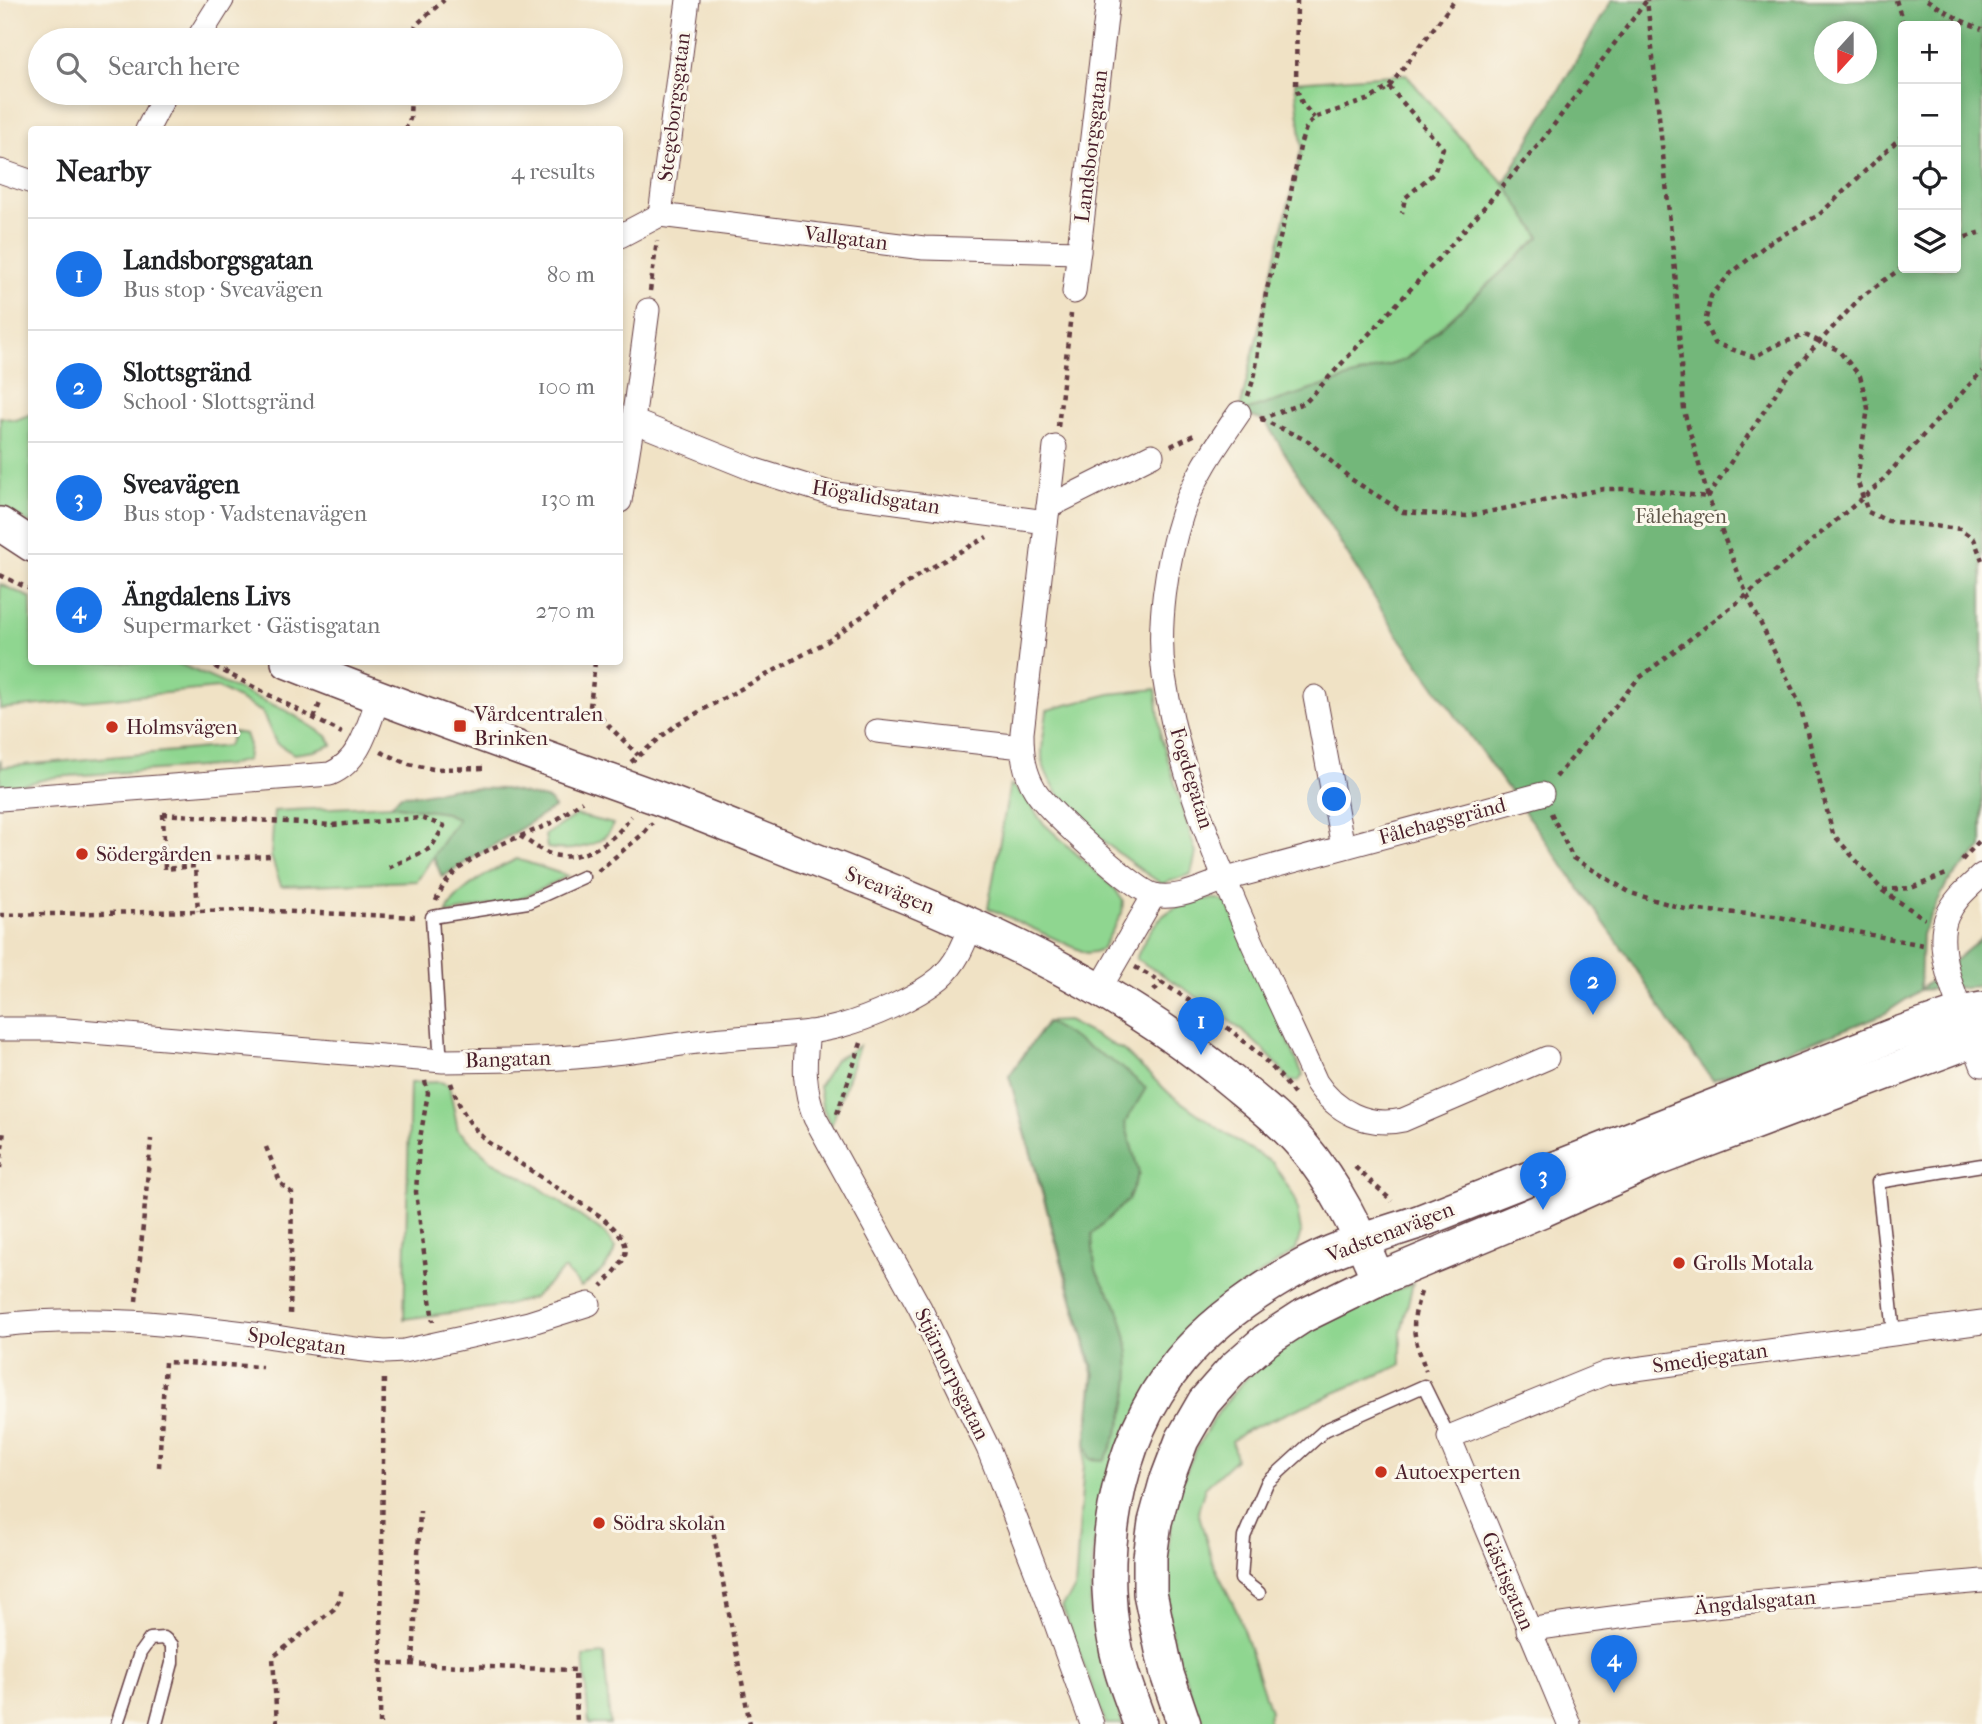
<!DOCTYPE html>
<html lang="en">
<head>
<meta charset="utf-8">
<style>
  :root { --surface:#fff; --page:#f6f6f6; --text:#202124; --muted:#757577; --line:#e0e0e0; --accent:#1a73e8 }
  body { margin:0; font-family:"IM FELL French Canon",serif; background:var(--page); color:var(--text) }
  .controls { position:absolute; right:21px; top:21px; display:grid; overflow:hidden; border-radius:7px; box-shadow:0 4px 10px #0003 }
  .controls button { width:63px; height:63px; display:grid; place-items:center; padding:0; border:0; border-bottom:2px solid var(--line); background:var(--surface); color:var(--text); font:35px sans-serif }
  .compass { position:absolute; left:1814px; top:21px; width:63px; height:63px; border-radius:50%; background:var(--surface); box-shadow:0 4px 10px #0003; rotate:201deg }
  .you { position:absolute; left:1335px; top:800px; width:24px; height:24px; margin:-18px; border:5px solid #fff; border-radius:50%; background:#1a73e8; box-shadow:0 0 0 10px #1a73e833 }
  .badge { display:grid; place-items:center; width:46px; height:46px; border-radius:50%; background:var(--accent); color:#fff; font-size:23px; font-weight:700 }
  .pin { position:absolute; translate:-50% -58px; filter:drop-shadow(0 2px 4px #0008) }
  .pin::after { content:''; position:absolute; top:37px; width:24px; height:21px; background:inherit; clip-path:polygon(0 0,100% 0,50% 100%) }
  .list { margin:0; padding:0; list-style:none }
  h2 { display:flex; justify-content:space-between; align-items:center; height:91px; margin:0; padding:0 28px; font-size:30px }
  h2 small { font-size:23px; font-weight:400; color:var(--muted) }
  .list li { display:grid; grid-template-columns:46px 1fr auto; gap:21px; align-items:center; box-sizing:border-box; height:112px; padding:0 28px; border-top:2px solid var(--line) }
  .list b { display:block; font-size:26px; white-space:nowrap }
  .list p { margin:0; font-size:23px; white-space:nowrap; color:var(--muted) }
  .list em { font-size:23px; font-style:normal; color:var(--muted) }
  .icon { flex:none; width:38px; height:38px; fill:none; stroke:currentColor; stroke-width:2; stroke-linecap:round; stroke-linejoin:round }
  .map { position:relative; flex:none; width:1982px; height:1724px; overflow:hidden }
  .search { position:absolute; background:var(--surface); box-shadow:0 4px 10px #0003; left:28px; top:28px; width:595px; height:77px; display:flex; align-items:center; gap:18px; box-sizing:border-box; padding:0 24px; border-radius:38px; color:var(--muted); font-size:26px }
  .panel { position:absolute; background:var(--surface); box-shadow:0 4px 10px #0003; left:28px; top:126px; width:595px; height:539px; border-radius:7px }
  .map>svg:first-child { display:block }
  .green { fill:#8fd690; stroke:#6c7a5e; stroke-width:2 }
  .forest { fill:#73b77a; stroke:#5e6b52; stroke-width:2; fill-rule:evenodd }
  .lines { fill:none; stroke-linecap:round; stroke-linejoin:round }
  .lane-casing { stroke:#633c42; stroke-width:15 }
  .street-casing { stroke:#633c42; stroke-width:25 }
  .secondary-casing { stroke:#633c42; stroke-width:36 }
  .path { stroke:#633c42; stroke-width:4.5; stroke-dasharray:5 5; stroke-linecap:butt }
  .lane { stroke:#fff; stroke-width:12 }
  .street { stroke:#fff; stroke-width:23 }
  .secondary { stroke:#fff; stroke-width:33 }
  .poi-dot { fill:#c8321e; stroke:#fbf7ec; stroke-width:2.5 }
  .labels { text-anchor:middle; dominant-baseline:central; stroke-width:6; stroke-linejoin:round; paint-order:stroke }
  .street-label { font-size:21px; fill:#4a1f2b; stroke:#fbf7ec }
  .park-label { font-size:21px; fill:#5f5649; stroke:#fbf7ec }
  .poi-label { font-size:21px; fill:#4a1f2b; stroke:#fbf7ec; text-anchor:start }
</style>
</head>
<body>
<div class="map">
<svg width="1982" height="1724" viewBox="0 0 1982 1724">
  <rect width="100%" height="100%" fill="#fbf7ec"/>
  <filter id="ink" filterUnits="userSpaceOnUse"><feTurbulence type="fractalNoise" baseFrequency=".0143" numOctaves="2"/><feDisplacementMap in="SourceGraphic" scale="14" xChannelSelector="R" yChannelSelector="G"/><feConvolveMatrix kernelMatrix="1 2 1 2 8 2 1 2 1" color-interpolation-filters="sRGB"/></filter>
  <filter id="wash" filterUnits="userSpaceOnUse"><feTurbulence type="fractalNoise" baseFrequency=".00686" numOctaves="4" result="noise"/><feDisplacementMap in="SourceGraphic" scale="28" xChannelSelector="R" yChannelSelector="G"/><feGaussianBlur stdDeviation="1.57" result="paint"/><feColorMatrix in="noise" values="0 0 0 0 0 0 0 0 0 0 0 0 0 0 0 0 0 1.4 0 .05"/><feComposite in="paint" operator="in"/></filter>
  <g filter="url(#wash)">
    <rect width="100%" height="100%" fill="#f0e2c5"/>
    <g class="green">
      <polygon points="1406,74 1444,120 1504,183 1541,236 1405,360 1239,413 1302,146 1295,82"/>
      <polygon points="31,414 31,524 0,506 0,417 16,420"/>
      <polygon points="0,584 31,598 32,662 175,662 287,711 327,736 332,745 315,751 294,754 276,743 262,712 218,688 0,709"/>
      <path d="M1156,689l5,48 35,116 -5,21 -29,10c-39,-25 -106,-75 -119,-120 -4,-12 3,-41 4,-54l63,-16z"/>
      <polygon points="233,732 245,734 249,745 247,760 228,765 55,777 17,786 0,785 0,759 2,767 228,746"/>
      <polygon points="1010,784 1027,799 1042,822 1115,889 1123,901 1122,913 1102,949 1094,952 1086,953 988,908"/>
      <polygon points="391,805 446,813 458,819 417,881 281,886 271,856 274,811"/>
      <path d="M576,815l37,9c-8,24 -44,28 -66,24l-2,-13z"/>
      <path d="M517,859l51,17 -48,23 -74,15c8,-24 49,-45 71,-55z"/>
      <path d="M1203,899h16l9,5 75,171 -5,7 -8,-1c-33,-48 -104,-93 -154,-122 15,-36 28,-53 67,-60z"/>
      <polygon points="1067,1021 1123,1050 1170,1094 1229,1136 1273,1163 1295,1198 1301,1231 1296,1250 1245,1285 1204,1317 1094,1543 1090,1610 1099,1653 1123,1724 1106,1724 1062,1607 1075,1589 1083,1475 1093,1374 1009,1076 1047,1022"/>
      <polygon points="859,1046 831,1126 822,1106 819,1086 835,1060"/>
      <path d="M440,1082l9,3 9,45 35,32 37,19 75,53 10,14c-4,18 -20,29 -34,39l-17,-18 -31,29 -30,8 -99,13 6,-236z"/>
      <path d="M1413,1283l-12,49v33l-154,65 -15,11 4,18 -31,29 -7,23 14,50 25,51 33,99 -2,13h-66c-10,-30 -24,-60 -31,-91 -3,-12 -2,-25 -3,-37 -9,-114 50,-214 146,-271 28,-17 69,-29 99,-42z"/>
      <polygon points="604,1654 610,1724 589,1724 583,1656"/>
    </g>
    <g class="forest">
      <path d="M1612,0h370v848l-35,35 -25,51 -2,55 62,-51v48l-62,4 -36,24 -171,66 -37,-48 -49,-77 -232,-324 -130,-210 -26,-8 166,-53 135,-123 -36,-54zM1903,26h53v242h-53zM1825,32h42v42h-42z"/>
      <polygon points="455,788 504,789 550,800 554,808 442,877 433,856 458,819 446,813 391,805 401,795 422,794"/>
      <path d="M1047,1022l73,44 26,22 -21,35 14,50 -11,27 -36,34c1,12 1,27 5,38 4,11 14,21 19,32 23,55 16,104 -11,156l-15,-1 -4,-16 9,-69 -86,-298z"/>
    </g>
  </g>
  <g filter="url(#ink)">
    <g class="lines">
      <defs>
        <g id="lane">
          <polyline points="443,1061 440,1049 432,917 528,902 583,877"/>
          <polyline points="1894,1333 1878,1182 1982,1165"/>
          <polyline points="1259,1593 1241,1579 1244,1537 1267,1483 1325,1430 1424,1386 1449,1437"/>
          <polyline points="117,1724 140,1653 150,1639 164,1638 172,1645 172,1663 156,1724"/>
        </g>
        <g id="street">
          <polyline points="197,40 222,0"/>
          <polyline points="147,130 166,93"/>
          <polyline points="0,171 32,182"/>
          <polyline points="660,215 688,0"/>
          <polyline points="620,236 660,215 924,248 1079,252"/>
          <polyline points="1074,292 1108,0"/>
          <path d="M1239,413c-22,32 -45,64 -57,101 -16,49 -25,112 -18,162 21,139 95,279 152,406 19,29 51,46 87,38l144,-62"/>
          <polyline points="633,421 755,470 829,493 1046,522"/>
          <path d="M1055,447l-33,286c0,21 2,39 13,57 11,19 99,100 119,105 23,6 50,-9 72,-16l316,-85"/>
          <polyline points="620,501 633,421 648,310"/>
          <polyline points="1048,507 1152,455"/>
          <polyline points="1315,697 1343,847"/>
          <polyline points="877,731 1022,747"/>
          <path d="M0,799l330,-25c31,-13 38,-49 49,-78"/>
          <path d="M1982,875c-14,13 -27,23 -35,41 -17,39 22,111 35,149"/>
          <polyline points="1099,990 1154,895"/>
          <path d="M0,1029h55l388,32c52,0 103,-1 154,-6 42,-4 84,-12 127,-16 38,-4 79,-3 116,-13 30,-8 76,-28 100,-48 17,-15 24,-34 32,-54"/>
          <path d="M808,1032c-4,33 -5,54 7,86l105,190 68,140 61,156 43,120"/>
          <path d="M0,1325c89,-10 179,-1 268,11 39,6 78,13 117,16l19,-1 125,-28 60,-19"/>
          <path d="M1528,1630c151,-24 303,-35 454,-49"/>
          <polyline points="1569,1724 1449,1437 1606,1373 1982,1322"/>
        </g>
        <g id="secondary">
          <polyline points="0,524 32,545"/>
          <path d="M288,662c120,48 242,90 364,134 55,20 108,43 163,64 149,58 296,120 420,224 23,19 47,38 67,61 34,40 56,86 76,134"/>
          <path d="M1140,1724c-6,-18 -14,-37 -19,-55 -28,-100 -8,-228 59,-308 32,-39 74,-68 117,-92 38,-22 83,-34 124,-48l473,-186 66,-22 22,-4"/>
          <polyline points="1184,1724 1167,1674 1150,1593 1150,1557 1155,1522 1166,1482 1182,1440 1204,1402 1234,1368 1266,1340 1303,1316 1378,1279 1543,1210 1655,1160 1982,1037"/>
        </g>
      </defs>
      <use href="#lane" class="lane-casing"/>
      <use href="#street" class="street-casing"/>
      <use href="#secondary" class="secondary-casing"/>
      <g class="path">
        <polyline points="1297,0 1296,87 1302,103 1314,118"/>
        <polyline points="1896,0 1904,26"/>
        <polyline points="1927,0 1960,20 1982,29"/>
        <polyline points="410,40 416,25 444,0"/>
        <polyline points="1389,87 1443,148 1434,173 1405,198 1402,213"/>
        <polyline points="405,130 410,119 411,93"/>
        <polyline points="1903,135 1819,215 1770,242 1730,274 1711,296 1705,323 1714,343 1754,357 1776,345 1805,335 1838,350 1860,376 1868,408 1857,480 1868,512 1888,521 1960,529 1974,539 1982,560"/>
        <polyline points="1956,240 1982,232"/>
        <polyline points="1903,267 1861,297 1785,379 1708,497 1747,595 1800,705 1833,834 1883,891 1925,919"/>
        <polyline points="650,291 657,241"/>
        <polyline points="1248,396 1255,374 1266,293 1288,207 1301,142 1306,128 1314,118 1370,99 1389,87 1455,0"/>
        <polyline points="1260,419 1306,402 1444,253 1541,142 1647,0"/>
        <polyline points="1261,419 1308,441 1351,479 1403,512 1467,516 1604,489 1641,489 1708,497 1684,411 1675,271 1647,0"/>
        <polyline points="1058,427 1071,314"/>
        <polyline points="1171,446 1198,433"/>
        <polyline points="0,575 32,590"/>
        <polyline points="206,662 342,733"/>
        <polyline points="595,662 590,707 638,755"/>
        <polyline points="314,718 320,703"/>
        <polyline points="381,752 409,764 433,769 488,768"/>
        <polyline points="631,762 677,724 828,641 923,572 987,537"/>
        <polyline points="1556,777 1638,679 1747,595 1877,486 1982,371"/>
        <polyline points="1551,813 1573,858 1631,893 1685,909 1774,916 1923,945"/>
        <polyline points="163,814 332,825 421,818 444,826 431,848 388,868"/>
        <polyline points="163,814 165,869 195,866 198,911"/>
        <path d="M520,836c13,8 25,19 40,20 26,4 58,-18 71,-40"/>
        <polyline points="165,860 271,856"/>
        <polyline points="1962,860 1982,838"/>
        <polyline points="598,871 643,834 652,823"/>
        <polyline points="1883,890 1911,888 1949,873"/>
        <path d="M436,901c18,-47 74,-58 115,-78 11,-6 21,-15 31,-22"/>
        <polyline points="0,915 247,910 416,917"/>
        <path d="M1135,967c53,30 127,79 161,130"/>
        <polyline points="1154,991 1161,982"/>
        <polyline points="425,1081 428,1093 419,1144 416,1192 433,1322"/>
        <path d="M451,1083c8,24 18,43 38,60l111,73c36,29 32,38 2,70"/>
        <polyline points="837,1114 861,1043"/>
        <polyline points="266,1147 281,1184 292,1193 290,1318"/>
        <polyline points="1355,1167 1392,1201"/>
        <polyline points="0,1168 4,1129"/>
        <path d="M1421,1292c-12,36 -7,44 5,79"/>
        <polyline points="136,1301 151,1139"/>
        <polyline points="159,1467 165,1362 262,1367"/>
        <polyline points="710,1514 750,1724"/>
        <polyline points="380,1663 575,1670 577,1724"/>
        <polyline points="413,1663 420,1511"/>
        <polyline points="277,1724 273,1657 334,1609 340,1599 342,1587"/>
        <polyline points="380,1724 384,1374"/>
      </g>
      <use href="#lane" class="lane"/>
      <use href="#street" class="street"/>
      <use href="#secondary" class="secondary"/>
    </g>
  </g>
  <g class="poi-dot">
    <rect x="453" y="719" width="14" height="14" rx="3.5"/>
    <circle cx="112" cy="727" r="7"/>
    <circle cx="82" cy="854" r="7"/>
    <circle cx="1679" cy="1263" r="7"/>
    <circle cx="1381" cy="1472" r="7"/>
    <circle cx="599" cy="1523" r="7"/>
  </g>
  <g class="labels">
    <g class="street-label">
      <text transform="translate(674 107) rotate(-83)">Stegeborgsgatan</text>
      <text transform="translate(1091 146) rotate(-83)">Landsborgsgatan</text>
      <text transform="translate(846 238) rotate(7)">Vallgatan</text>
      <text transform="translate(876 497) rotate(9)">Högalidsgatan</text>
      <text transform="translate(1192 778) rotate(73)">Fogdegatan</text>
      <text transform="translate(1442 821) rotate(-15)">Fålehagsgränd</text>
      <text transform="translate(890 890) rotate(22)">Sveavägen</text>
      <text transform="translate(508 1059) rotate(-2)">Bangatan</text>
      <text transform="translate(1390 1232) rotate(-21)">Vadstenavägen</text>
      <text transform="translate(297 1341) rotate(8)">Spolegatan</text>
      <text transform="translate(1710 1358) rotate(-8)">Smedjegatan</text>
      <text transform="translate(952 1374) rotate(64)">Stjärnorpsgatan</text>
      <text transform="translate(1508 1581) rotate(67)">Gästisgatan</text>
      <text transform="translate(1755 1602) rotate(-5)">Ängdalsgatan</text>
    </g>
    <g class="park-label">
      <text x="1681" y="516">Fålehagen</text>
    </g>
    <g class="poi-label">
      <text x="474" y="714">Vårdcentralen<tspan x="474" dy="24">Brinken</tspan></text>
      <text x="126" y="727">Holmsvägen</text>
      <text x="96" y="854">Södergården</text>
      <text x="1693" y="1263">Grolls Motala</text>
      <text x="1395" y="1472">Autoexperten</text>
      <text x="613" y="1523">Södra skolan</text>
    </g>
  </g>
</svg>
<div class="controls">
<button>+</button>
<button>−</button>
<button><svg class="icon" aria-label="locate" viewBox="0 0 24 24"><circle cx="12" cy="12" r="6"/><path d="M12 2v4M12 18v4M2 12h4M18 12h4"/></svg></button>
<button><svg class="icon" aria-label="layers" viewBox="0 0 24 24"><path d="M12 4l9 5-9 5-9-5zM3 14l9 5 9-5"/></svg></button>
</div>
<svg class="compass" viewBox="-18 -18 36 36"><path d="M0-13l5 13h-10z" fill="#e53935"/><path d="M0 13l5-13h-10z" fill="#757577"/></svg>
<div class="you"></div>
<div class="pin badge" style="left:1201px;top:1055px">1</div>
<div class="pin badge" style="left:1593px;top:1015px">2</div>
<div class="pin badge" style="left:1543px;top:1210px">3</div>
<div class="pin badge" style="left:1614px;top:1693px">4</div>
<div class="search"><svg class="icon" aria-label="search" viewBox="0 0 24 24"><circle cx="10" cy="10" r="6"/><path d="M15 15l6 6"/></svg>Search here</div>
<section class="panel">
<h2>Nearby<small>4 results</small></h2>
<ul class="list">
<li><span class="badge">1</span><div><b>Landsborgsgatan</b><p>Bus stop · Sveavägen</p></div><em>80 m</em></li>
<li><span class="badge">2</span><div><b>Slottsgränd</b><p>School · Slottsgränd</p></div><em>100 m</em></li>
<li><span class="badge">3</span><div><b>Sveavägen</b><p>Bus stop · Vadstenavägen</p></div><em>130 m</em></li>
<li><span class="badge">4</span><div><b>Ängdalens Livs</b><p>Supermarket · Gästisgatan</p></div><em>270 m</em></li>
</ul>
</section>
</div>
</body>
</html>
